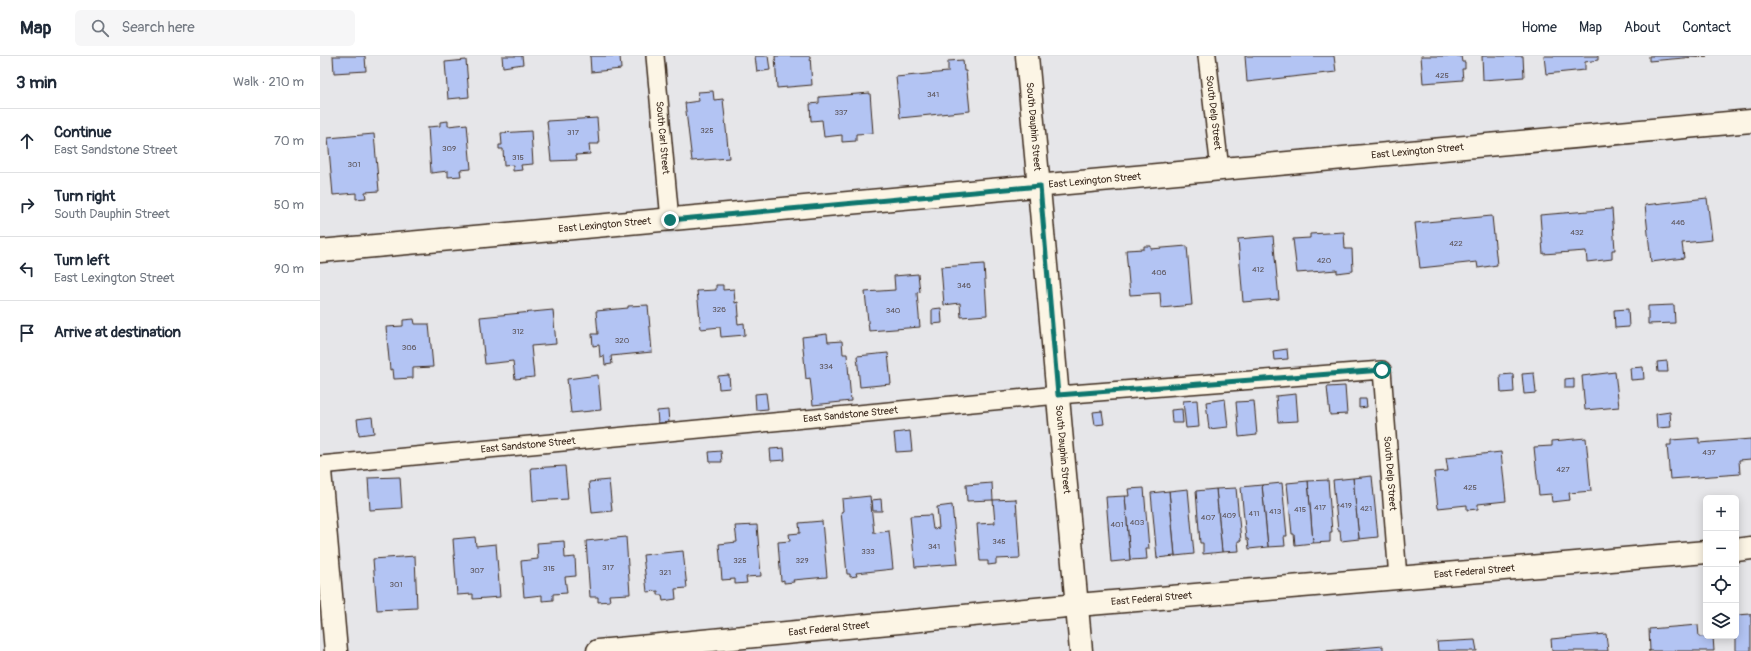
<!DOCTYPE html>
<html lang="en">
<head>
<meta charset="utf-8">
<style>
  :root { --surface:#fff; --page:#f6f6f7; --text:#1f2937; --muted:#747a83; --line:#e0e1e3 }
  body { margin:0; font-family:Pangolin,sans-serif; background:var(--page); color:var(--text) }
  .controls { position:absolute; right:12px; bottom:12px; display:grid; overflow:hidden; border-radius:6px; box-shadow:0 2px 10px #0003 }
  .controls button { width:36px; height:36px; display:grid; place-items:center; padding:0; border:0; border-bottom:1px solid var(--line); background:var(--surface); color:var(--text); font:20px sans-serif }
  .stop { position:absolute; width:12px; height:12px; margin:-9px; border:3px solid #0f766e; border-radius:50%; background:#fff }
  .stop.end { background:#0f766e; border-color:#fff; box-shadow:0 1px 4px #0008 }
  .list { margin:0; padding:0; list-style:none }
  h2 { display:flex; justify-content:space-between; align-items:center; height:52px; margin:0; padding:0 16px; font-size:17px }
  h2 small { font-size:13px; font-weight:400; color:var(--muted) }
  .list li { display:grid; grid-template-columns:26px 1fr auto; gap:12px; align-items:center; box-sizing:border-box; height:64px; padding:0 16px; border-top:1px solid var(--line) }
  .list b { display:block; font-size:15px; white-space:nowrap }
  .list p { margin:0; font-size:13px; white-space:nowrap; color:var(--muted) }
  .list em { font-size:13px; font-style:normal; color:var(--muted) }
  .icon { flex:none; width:22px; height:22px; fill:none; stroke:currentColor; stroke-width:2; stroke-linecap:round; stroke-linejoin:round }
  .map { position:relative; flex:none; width:1431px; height:595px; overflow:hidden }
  header { display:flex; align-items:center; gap:24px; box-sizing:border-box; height:56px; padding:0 20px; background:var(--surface); border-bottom:1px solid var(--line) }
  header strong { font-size:19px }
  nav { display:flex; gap:22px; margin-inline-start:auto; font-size:14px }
  .search { width:280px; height:36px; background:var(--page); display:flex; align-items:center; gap:10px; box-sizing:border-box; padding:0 14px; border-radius:6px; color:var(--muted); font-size:15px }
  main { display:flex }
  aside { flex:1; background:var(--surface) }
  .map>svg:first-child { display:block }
  .building { fill:#b3c4f3; stroke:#3b2a1e }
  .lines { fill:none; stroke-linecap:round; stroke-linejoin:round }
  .lane-casing { stroke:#3b2a1e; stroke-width:20 }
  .street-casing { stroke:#3b2a1e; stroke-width:25 }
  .lane { stroke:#fcf5e5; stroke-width:17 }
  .street { stroke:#fcf5e5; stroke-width:22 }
  .route { stroke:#0f766e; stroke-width:5 }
  .labels { text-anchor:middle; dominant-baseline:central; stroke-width:4; stroke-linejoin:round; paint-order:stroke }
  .number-label { font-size:8px; fill:#595053 }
  .street-label { font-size:10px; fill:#3b2a1e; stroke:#fcf5e5 }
</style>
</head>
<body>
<header>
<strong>Map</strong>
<div class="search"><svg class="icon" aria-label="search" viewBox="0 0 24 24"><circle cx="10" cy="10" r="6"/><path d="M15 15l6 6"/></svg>Search here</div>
<nav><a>Home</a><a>Map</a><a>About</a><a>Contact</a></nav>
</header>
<main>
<aside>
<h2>3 min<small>Walk · 210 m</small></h2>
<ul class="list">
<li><svg class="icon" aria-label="ahead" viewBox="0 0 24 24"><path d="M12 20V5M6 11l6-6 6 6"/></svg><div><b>Continue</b><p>East Sandstone Street</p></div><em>70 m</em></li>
<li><svg class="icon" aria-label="right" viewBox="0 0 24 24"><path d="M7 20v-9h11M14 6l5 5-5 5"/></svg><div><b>Turn right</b><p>South Dauphin Street</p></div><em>50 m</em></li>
<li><svg class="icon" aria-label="left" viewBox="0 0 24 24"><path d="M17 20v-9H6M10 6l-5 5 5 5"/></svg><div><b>Turn left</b><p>East Lexington Street</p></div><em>90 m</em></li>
<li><svg class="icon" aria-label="arrive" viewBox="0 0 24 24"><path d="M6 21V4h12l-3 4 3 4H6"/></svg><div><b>Arrive at destination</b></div></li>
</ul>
</aside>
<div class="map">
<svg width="1431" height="595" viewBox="0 0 1431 595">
  <rect width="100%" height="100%" fill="#e6e6e9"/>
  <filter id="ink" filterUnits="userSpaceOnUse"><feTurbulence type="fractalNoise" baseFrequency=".025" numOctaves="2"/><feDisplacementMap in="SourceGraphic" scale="8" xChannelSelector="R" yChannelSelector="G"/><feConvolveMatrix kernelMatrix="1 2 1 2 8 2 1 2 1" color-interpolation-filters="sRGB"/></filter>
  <g filter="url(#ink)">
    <g class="building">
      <polygon points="13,0 45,0 46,15 14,17"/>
      <polygon points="182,0 202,0 203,8 183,11"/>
      <polygon points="270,0 300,0 301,13 271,16"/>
      <polygon points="435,0 448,0 450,14 437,16"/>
      <polygon points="455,0 490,0 492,29 457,32"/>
      <polygon points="925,0 1014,0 1016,16 927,26"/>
      <polygon points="1101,0 1141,0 1142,6 1145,6 1145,13 1142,13 1143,24 1103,27"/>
      <polygon points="1162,0 1203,0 1204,21 1163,24"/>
      <polygon points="1224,0 1278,0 1278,4 1265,6 1265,14 1226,18"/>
      <polygon points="1329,0 1387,0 1329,5"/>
      <polygon points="146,4 149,41 128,43 125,6"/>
      <polygon points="643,4 644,15 646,15 650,55 580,62 576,21 628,16 628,5"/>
      <polygon points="393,35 394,44 403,43 409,102 372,105 365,47 379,45 378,36"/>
      <polygon points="550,37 553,77 536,78 536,85 522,86 522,79 504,81 502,64 491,65 490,48 499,47 499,41"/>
      <polygon points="277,62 279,88 269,88 270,98 256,99 257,104 231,105 227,65"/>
      <polygon points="128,65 128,70 147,68 151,113 140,114 141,120 128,121 128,115 111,117 108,71 120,70 120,66"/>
      <polygon points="211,75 213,108 201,109 202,114 193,115 193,109 184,110 183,93 179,93 179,89 182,89 181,77"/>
      <polygon points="54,78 59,135 45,136 46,142 36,143 36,137 13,139 8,82"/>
      <polygon points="1387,142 1392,184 1362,187 1364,202 1331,206 1325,149"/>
      <polygon points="1292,153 1295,194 1292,194 1292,203 1267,206 1266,195 1223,198 1220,159"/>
      <polygon points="1172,160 1177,209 1158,212 1157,206 1100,212 1095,167"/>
      <polygon points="1024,176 1025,193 1032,193 1033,215 1017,217 1017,214 977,217 973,183 990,182 990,178"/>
      <polygon points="953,180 959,243 923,246 918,183"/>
      <polygon points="824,190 831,190 831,193 867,190 872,249 841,252 840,237 810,239 806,194 824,193"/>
      <polygon points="664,208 667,259 641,261 640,247 624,249 621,211"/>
      <polygon points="598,218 600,236 597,237 600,271 549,275 545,236 575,234 574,220"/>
      <polygon points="396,229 403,229 403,234 414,233 415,247 418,246 419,260 417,260 418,268 424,267 425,279 401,281 400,271 381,273 377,235 396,234"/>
      <polygon points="328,249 332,296 291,300 292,308 285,309 284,300 280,301 279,289 273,290 272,278 278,278 276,255 308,252 308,250"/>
      <polygon points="1354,249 1355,267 1328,268 1328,250"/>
      <polygon points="621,252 622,267 612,268 612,253"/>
      <polygon points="1308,253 1309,271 1295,272 1294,254"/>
      <polygon points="233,254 236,288 211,290 214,321 195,323 193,305 165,308 160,261"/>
      <polygon points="94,263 95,268 109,268 113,311 93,312 93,322 74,323 73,313 70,314 66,271 83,270 83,264"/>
      <polygon points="507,278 508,286 522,285 523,298 527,298 531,345 493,349 490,322 486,323 482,281"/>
      <polygon points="967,293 968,303 954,304 953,295"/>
      <polygon points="568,297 571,328 540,331 537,300"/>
      <polygon points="1347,305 1348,316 1338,316 1337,306"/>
      <polygon points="1323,311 1324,323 1311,324 1310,312"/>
      <polygon points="1295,316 1299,351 1265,354 1262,320"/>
      <polygon points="1214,317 1216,337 1204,338 1202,318"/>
      <polygon points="1193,318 1194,336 1181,337 1180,319"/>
      <polygon points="278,319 281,354 251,357 247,323"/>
      <polygon points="409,319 410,332 399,333 398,320"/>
      <polygon points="1254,322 1254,332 1245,332 1245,323"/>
      <polygon points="1025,330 1027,358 1010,359 1007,331"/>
      <polygon points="446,337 448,353 436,354 435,338"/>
      <polygon points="976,338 978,365 958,366 956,340"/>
      <polygon points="905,343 908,371 889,373 886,346"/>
      <polygon points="1039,343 1046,343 1047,351 1039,352"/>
      <polygon points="877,344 879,371 866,372 863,345"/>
      <polygon points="934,345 937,379 919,381 916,346"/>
      <polygon points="862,353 863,367 852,367 851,354"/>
      <polygon points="348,354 349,367 338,367 337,355"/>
      <polygon points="782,355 784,368 775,369 773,356"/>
      <polygon points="1350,356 1351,371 1337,372 1336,358"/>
      <polygon points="52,361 54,377 39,379 37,363"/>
      <polygon points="590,375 592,395 576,396 574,377"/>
      <polygon points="1266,382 1271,435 1249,437 1250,444 1232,446 1231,438 1219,439 1214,391 1232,390 1232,385"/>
      <polygon points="1379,382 1379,387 1431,383 1431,403 1419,404 1420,418 1350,423 1347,389 1351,389 1351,384"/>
      <polygon points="464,392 465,404 451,405 450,393"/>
      <polygon points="401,395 402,406 390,406 389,396"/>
      <polygon points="1181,396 1186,445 1158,448 1158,453 1147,454 1147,449 1118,452 1114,416 1128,415 1126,402"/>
      <polygon points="245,410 248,443 213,445 211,412"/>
      <polygon points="1052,420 1058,481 1039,483 1033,422"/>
      <polygon points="80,421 82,452 50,454 48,422"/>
      <polygon points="1033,422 1039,483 1021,485 1020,474 1018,474 1013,424"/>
      <polygon points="289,424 292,455 272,457 269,426"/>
      <polygon points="1008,424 1012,476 1010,476 1010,486 993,487 988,425"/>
      <polygon points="988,425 993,487 975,489 974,478 972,478 967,427"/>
      <polygon points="672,427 673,444 647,445 646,429"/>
      <polygon points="962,427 967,480 964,480 965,490 948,491 942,429"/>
      <polygon points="942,429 948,491 929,493 928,483 926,483 921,431"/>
      <polygon points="824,432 829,493 826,493 827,503 810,504 805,440 809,440 808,433"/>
      <polygon points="916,432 921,485 918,485 919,495 902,496 896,433"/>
      <polygon points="868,433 874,498 855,500 849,435"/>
      <polygon points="896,433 902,496 883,498 883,487 880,487 876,435"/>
      <polygon points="849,435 855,500 837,502 831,437"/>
      <polygon points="550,440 554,477 569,475 573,513 536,517 537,520 530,521 530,518 527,518 521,456 523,455 522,443"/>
      <polygon points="805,440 810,504 791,506 786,441"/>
      <polygon points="561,443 562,455 553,455 552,444"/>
      <polygon points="696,443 700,502 676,503 676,508 668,509 668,505 660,505 657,468 675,467 673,444"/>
      <polygon points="632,449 638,508 595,511 590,460 611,459 613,473 619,472 617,451"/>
      <polygon points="502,465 507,521 473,524 474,526 464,527 464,524 461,525 458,486 470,485 469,478 480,477 479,467"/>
      <polygon points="437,469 441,520 426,521 427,527 415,528 415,523 402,524 399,488 417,486 415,470"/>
      <polygon points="155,481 156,490 176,488 180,541 153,543 153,538 137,539 133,483"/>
      <polygon points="306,481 310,538 289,539 290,545 278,546 278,541 270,541 266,485"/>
      <polygon points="244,485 245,502 255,501 256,520 245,521 247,537 233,538 233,544 222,545 222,539 204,541 201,505 218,503 217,487"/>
      <polygon points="363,495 367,532 355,533 356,543 343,545 342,539 338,539 338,535 327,536 323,499"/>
      <polygon points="95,500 97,552 57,554 53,503"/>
      <polygon points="1431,558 1431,595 1416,595 1416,559"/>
      <polygon points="1378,569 1379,581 1393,580 1394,595 1328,595 1330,595 1329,573"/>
      <polygon points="1286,578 1288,595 1232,595 1231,583"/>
      <polygon points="1155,584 1157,595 1118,595 1117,586"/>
      <polygon points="1063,590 1063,595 1005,595"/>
    </g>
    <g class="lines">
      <defs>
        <g id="lane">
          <path id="s1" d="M335,0l15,164"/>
          <path id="s2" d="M887,0l13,114"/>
          <path id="s3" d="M0,409l738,-70 324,-25 16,208"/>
        </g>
        <g id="street">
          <path id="s4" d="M707,0l54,595"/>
          <path id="s5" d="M0,195l1431,-130"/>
          <polyline points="0,415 16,595"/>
          <polyline points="1416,494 1431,492"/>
          <path id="s6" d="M278,595l479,-46 629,-53"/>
        </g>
      </defs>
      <use href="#lane" class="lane-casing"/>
      <use href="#street" class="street-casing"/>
      <use href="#lane" class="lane"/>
      <use href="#street" class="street"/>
    </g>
  </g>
  <g class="lines" filter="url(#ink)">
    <polyline class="route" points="350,164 720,130 738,339 1062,314"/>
  </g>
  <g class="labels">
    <g class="number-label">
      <text x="1122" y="19">425</text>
      <text x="613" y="38">341</text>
      <text x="521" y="56">337</text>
      <text x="387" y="74">325</text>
      <text x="253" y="76">317</text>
      <text x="129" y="92">309</text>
      <text x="198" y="101">315</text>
      <text x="34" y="108">301</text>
      <text x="1358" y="166">446</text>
      <text x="1257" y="176">432</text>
      <text x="1136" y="187">422</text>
      <text x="1004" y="204">420</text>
      <text x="938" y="213">412</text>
      <text x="839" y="216">406</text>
      <text x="644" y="229">346</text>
      <text x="399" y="253">326</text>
      <text x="573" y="254">340</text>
      <text x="198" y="275">312</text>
      <text x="302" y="284">320</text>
      <text x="89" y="291">306</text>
      <text x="506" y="310">334</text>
      <text x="1389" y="396">437</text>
      <text x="1243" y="413">427</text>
      <text x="1150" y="431">425</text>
      <text x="1026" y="449">419</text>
      <text x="1000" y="451">417</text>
      <text x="1046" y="452">421</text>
      <text x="980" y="453">415</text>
      <text x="955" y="455">413</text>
      <text x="934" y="457">411</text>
      <text x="909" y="459">409</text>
      <text x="888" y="461">407</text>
      <text x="817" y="466">403</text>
      <text x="797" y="468">401</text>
      <text x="679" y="485">345</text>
      <text x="614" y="490">341</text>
      <text x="548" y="495">333</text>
      <text x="420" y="504">325</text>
      <text x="482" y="504">329</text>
      <text x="288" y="511">317</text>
      <text x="229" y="512">315</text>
      <text x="157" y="514">307</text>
      <text x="345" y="516">321</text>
      <text x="76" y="528">301</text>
    </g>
    <g class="street-label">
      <text stroke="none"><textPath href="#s2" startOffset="57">South Delp Street</textPath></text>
      <text stroke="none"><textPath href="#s4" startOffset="71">South Dauphin Street</textPath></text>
      <text stroke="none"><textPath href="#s1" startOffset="82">South Carl Street</textPath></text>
      <text stroke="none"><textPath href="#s5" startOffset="1102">East Lexington Street</textPath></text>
      <text stroke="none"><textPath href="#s5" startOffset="778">East Lexington Street</textPath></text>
      <text stroke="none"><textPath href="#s5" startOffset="286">East Lexington Street</textPath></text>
      <text stroke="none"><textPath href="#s3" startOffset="533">East Sandstone Street</textPath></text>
      <text stroke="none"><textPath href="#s3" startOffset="209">East Sandstone Street</textPath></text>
      <text stroke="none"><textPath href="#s4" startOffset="395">South Dauphin Street</textPath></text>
      <text stroke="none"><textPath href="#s3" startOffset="1170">South Delp Street</textPath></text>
      <text stroke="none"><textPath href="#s6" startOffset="880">East Federal Street</textPath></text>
      <text stroke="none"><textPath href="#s6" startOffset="556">East Federal Street</textPath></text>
      <text stroke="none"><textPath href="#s6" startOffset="232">East Federal Street</textPath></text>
    </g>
  </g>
</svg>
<div class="controls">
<button>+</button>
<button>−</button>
<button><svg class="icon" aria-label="locate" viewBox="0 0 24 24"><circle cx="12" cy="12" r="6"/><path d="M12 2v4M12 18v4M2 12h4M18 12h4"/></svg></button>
<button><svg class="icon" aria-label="layers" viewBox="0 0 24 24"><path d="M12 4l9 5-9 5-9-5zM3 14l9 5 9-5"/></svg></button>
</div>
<div class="stop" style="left:1062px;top:314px"></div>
<div class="stop end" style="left:350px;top:164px"></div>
</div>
</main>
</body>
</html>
